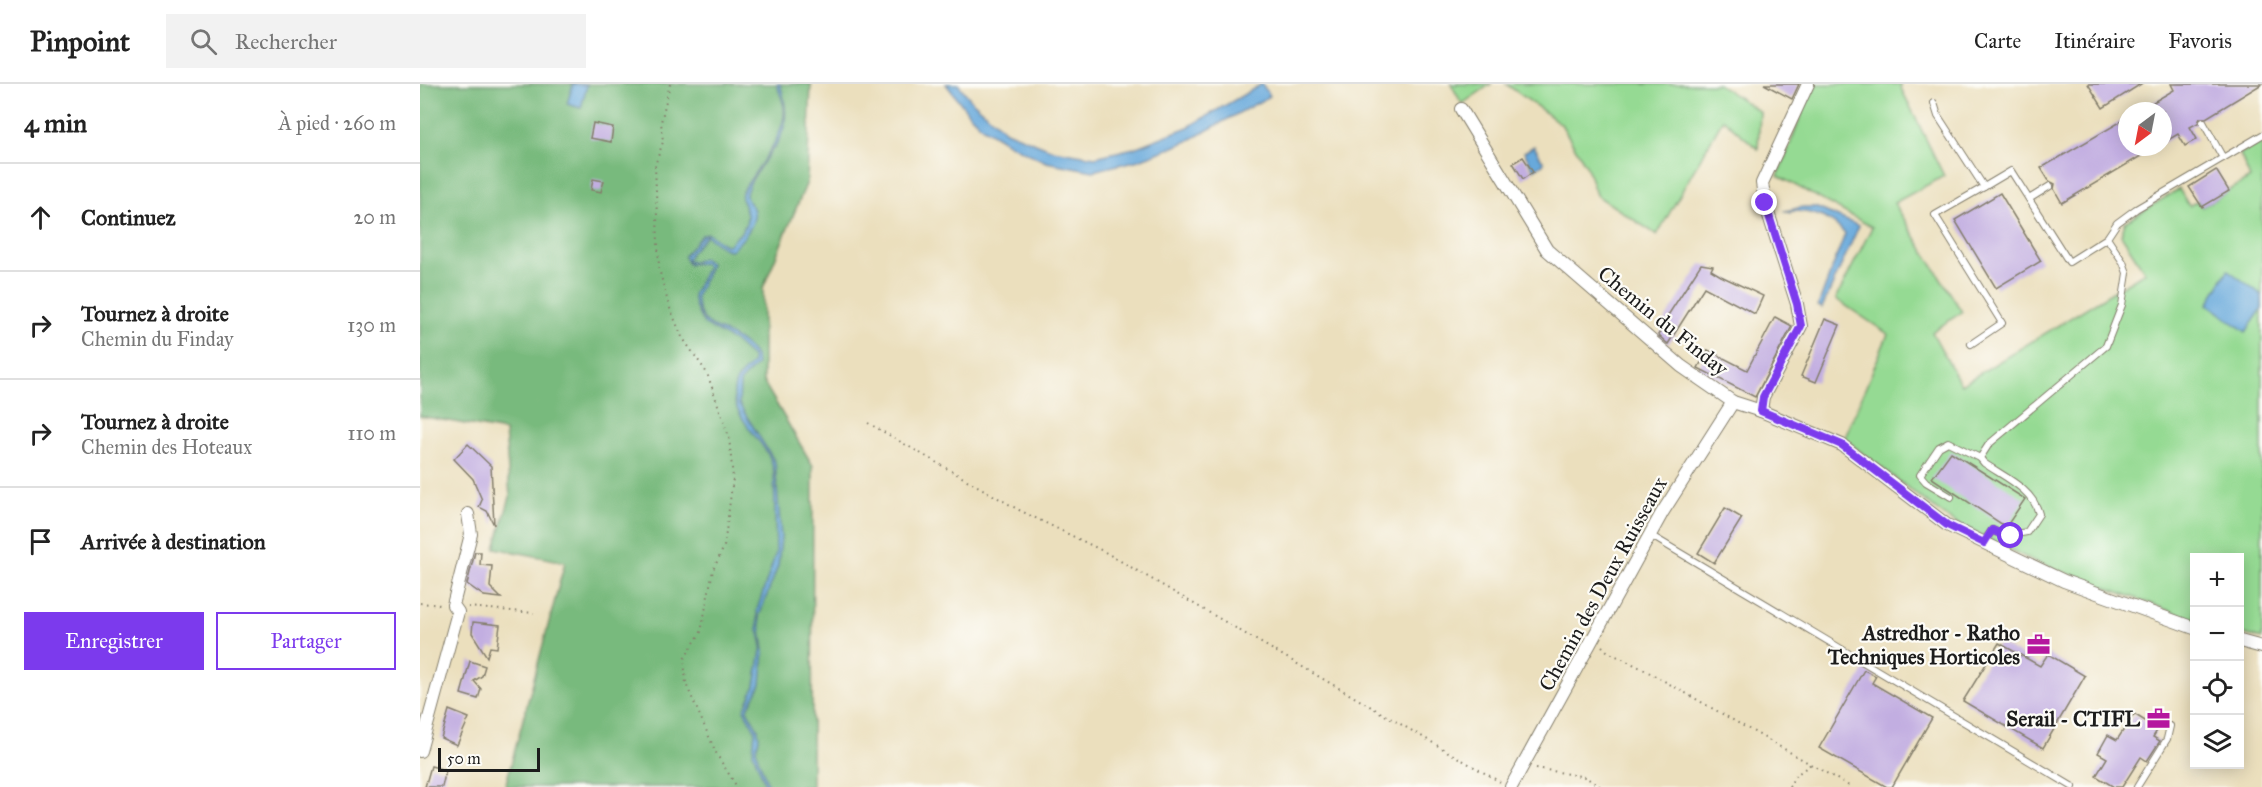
<!DOCTYPE html>
<html lang="fr">
<head>
<meta charset="utf-8">
<style>
  :root { --surface:#fff; --page:#f2f2f2; --text:#222; --muted:#767676; --line:#e0e0e0; --accent:#7c3aed }
  body { margin:0; font-family:"IM FELL Great Primer",serif; background:var(--page); color:var(--text) }
  .controls { position:absolute; right:18px; bottom:18px; display:grid; overflow:hidden; border-radius:0px; box-shadow:0 3px 15px #0003 }
  .controls button { width:54px; height:54px; display:grid; place-items:center; padding:0; border:0; border-bottom:2px solid var(--line); background:var(--surface); color:var(--text); font:30px sans-serif }
  .compass { position:absolute; left:1698px; top:18px; width:54px; height:54px; border-radius:50%; background:var(--surface); box-shadow:0 3px 15px #0003; rotate:212deg }
  .scale { position:absolute; left:18px; bottom:15px; width:102px; box-sizing:border-box; padding-left:6px; border:3px solid #1c1c1c; border-top:0; font-size:16px; line-height:21px; white-space:nowrap; color:#1c1c1c; -webkit-text-stroke:4px #fdfcf7; paint-order:stroke }
  .stop { position:absolute; width:18px; height:18px; margin:-14px; border:4px solid #7c3aed; border-radius:50%; background:#fff }
  .stop.end { background:#7c3aed; border-color:#fff; box-shadow:0 2px 6px #0008 }
  .list { margin:0; padding:0; list-style:none }
  h2 { display:flex; justify-content:space-between; align-items:center; height:78px; margin:0; padding:0 24px; font-size:26px }
  h2 small { font-size:20px; font-weight:400; color:var(--muted) }
  .list li { display:grid; grid-template-columns:39px 1fr auto; gap:18px; align-items:center; box-sizing:border-box; height:108px; padding:0 24px; border-top:2px solid var(--line) }
  .list b { display:block; font-size:22px; white-space:nowrap }
  .list p { margin:0; font-size:20px; white-space:nowrap; color:var(--muted) }
  .list em { font-size:20px; font-style:normal; color:var(--muted) }
  .actions { display:flex; gap:12px; padding:18px 24px }
  .actions a { flex:1; padding:14px 0; border:2px solid var(--accent); border-radius:0px; text-align:center; font-size:21px; color:var(--accent) }
  .actions .main { background:var(--accent); color:#fff }
  .icon { flex:none; width:33px; height:33px; fill:none; stroke:currentColor; stroke-width:2; stroke-linecap:round; stroke-linejoin:round }
  .map { position:relative; flex:none; width:1842px; height:703px; overflow:hidden }
  header { display:flex; align-items:center; gap:36px; box-sizing:border-box; height:84px; padding:0 30px; background:var(--surface); border-bottom:2px solid var(--line) }
  header strong { font-size:28px }
  nav { display:flex; gap:33px; margin-inline-start:auto; font-size:21px }
  .search { width:420px; height:54px; background:var(--page); display:flex; align-items:center; gap:15px; box-sizing:border-box; padding:0 21px; border-radius:0px; color:var(--muted); font-size:22px }
  main { display:flex }
  aside { flex:1; background:var(--surface) }
  .map>svg:first-child { display:block }
  .green { fill:#95da93; stroke:#587b58; stroke-width:1.5 }
  .forest { fill:#78ba7d; stroke:#4a6b4c; stroke-width:1.5 }
  .water { fill:#67a9db; stroke:#42627c; stroke-width:1.5 }
  .building { fill:#c2aee1 }
  .lines { fill:none; stroke-linecap:round; stroke-linejoin:round }
  .service-casing { stroke:#847e6c; stroke-width:8 }
  .minor-casing { stroke:#847e6c; stroke-width:14 }
  .path { stroke:#847e6c; stroke-width:2; stroke-dasharray:1.5 4.5; stroke-linecap:butt }
  .service { stroke:#fff; stroke-width:6 }
  .minor { stroke:#fff; stroke-width:12 }
  .route { stroke:#7c3aed; stroke-width:8 }
  .labels { text-anchor:middle; dominant-baseline:central; stroke-width:4.5; stroke-linejoin:round; paint-order:stroke }
  .street-label { font-size:21px; fill:#1c1c1c; stroke:#fdfcf7 }
  .poi-label { font-size:21px; font-weight:bold; fill:#1c1c1c; stroke:#fdfcf7; text-anchor:end }
</style>
</head>
<body>
<header>
<strong>Pinpoint</strong>
<div class="search"><svg class="icon" aria-label="search" viewBox="0 0 24 24"><circle cx="10" cy="10" r="6"/><path d="M15 15l6 6"/></svg>Rechercher</div>
<nav><a>Carte</a><a>Itinéraire</a><a>Favoris</a></nav>
</header>
<main>
<aside>
<h2>4 min<small>À pied · 260 m</small></h2>
<ul class="list">
<li><svg class="icon" aria-label="ahead" viewBox="0 0 24 24"><path d="M12 20V5M6 11l6-6 6 6"/></svg><div><b>Continuez</b></div><em>20 m</em></li>
<li><svg class="icon" aria-label="right" viewBox="0 0 24 24"><path d="M7 20v-9h11M14 6l5 5-5 5"/></svg><div><b>Tournez à droite</b><p>Chemin du Finday</p></div><em>130 m</em></li>
<li><svg class="icon" aria-label="right" viewBox="0 0 24 24"><path d="M7 20v-9h11M14 6l5 5-5 5"/></svg><div><b>Tournez à droite</b><p>Chemin des Hoteaux</p></div><em>110 m</em></li>
<li><svg class="icon" aria-label="arrive" viewBox="0 0 24 24"><path d="M6 21V4h12l-3 4 3 4H6"/></svg><div><b>Arrivée à destination</b></div></li>
</ul>
<div class="actions"><a class="main">Enregistrer</a><a>Partager</a></div>
</aside>
<div class="map">
<svg width="1842" height="703" viewBox="0 0 1842 703">
  <rect width="100%" height="100%" fill="#fdfcf7"/>
  <filter id="ink" filterUnits="userSpaceOnUse"><feTurbulence type="fractalNoise" baseFrequency=".0167" numOctaves="2"/><feDisplacementMap in="SourceGraphic" scale="12" xChannelSelector="R" yChannelSelector="G"/><feConvolveMatrix kernelMatrix="1 2 1 2 8 2 1 2 1" color-interpolation-filters="sRGB"/></filter>
  <filter id="wash" filterUnits="userSpaceOnUse"><feTurbulence type="fractalNoise" baseFrequency=".008" numOctaves="4" result="noise"/><feDisplacementMap in="SourceGraphic" scale="24" xChannelSelector="R" yChannelSelector="G"/><feGaussianBlur stdDeviation="1.35" result="paint"/><feColorMatrix in="noise" values="0 0 0 0 0 0 0 0 0 0 0 0 0 0 0 0 0 1.4 0 .05"/><feComposite in="paint" operator="in"/></filter>
  <g filter="url(#wash)">
    <rect width="100%" height="100%" fill="#ebdfbd"/>
    <g class="green">
      <polygon points="1031,0 1071,0 1042,20"/>
      <polygon points="1086,0 1298,0 1340,28 1338,65 1303,35 1237,151 1176,111 1167,83 1141,40"/>
      <polygon points="1396,0 1481,0 1481,4 1524,92 1474,119 1542,228 1512,248 1541,301 1725,188 1701,151 1705,138 1759,105 1769,122 1777,117 1782,123 1830,94 1820,70 1842,57 1842,555 1820,549 1820,473 1774,473 1774,536 1772,535 1611,476 1530,436 1424,355 1468,250 1416,215 1452,143 1358,92 1384,24"/>
    </g>
    <polygon class="forest" points="0,0 391,0 387,98 343,204 343,297 393,382 392,703 85,703 145,478 75,464 90,413 85,347 0,332"/>
    <g class="water">
      <polygon points="153,0 167,1 161,24 147,20"/>
      <path d="M357,0h3c19,57 -15,63 -33,106 -4,11 5,12 7,21 3,13 -13,31 -23,39l-6,-1 -19,-14 -16,19 -3,7 7,1 9,-4 8,6 -15,33c1,9 4,20 11,26 5,5 12,6 17,9 12,6 33,18 33,33l-14,13 -3,5 -1,21 36,58 6,75 -3,29 -19,50 5,35 -3,33 -14,26 11,19 1,10 -3,10 2,9 11,29h-3l-13,-35 2,-22 -11,-20 11,-24 7,-41 -4,-16 -1,-19 19,-57 -2,-81c-1,-4 -2,-9 -4,-14 -11,-23 -50,-52 -31,-81 4,-5 9,-9 14,-14l-1,-6 -18,-16 -29,-16 -5,-8 -5,-11 -2,-11 14,-28 -2,-4 -17,1 -4,-8 18,-21 6,-2 17,12h3c10,-9 23,-19 18,-34 -2,-8 -6,-10 -4,-19 13,-22 46,-58 42,-85 -1,-7 -5,-15 -7,-23z"/>
      <polygon points="526,0 538,0 552,17 586,47 633,66 675,73 714,64 768,43 842,0 850,12 766,58 719,76 673,87 626,78 591,61 563,44 549,30"/>
      <polygon points="1114,62 1124,79 1114,86 1104,68"/>
      <path d="M1383,123h12l44,19 -37,82 -4,-2 27,-72c-14,-17 -32,-23 -54,-23l-1,2 -5,-2z"/>
      <polygon points="1808,186 1842,211 1842,225 1826,248 1788,220"/>
    </g>
    <g id="blocks">
      <g class="building">
        <polygon points="1344,0 1379,0 1372,15"/>
        <polygon points="1668,0 1721,0 1683,24"/>
        <polygon points="1751,0 1842,0 1786,34 1780,34 1778,39 1770,43 1777,55 1765,62 1758,50 1743,59 1743,27 1718,27 1754,6"/>
        <polygon points="1707,34 1707,63 1736,63 1642,119 1634,105 1635,100 1629,97 1621,84"/>
        <polygon points="173,39 193,43 191,58 170,54"/>
        <polygon points="1103,73 1113,88 1103,95 1093,79"/>
        <polygon points="1796,86 1809,107 1782,123 1769,103"/>
        <polygon points="173,95 184,97 181,108 171,106"/>
        <polygon points="1580,109 1621,177 1576,204 1535,136"/>
        <polygon points="1281,180 1293,182 1291,186 1301,192 1343,212 1335,230 1284,203 1248,260 1238,251 1245,241 1243,239"/>
        <polygon points="1355,233 1372,242 1335,313 1278,284 1288,266 1327,286"/>
        <polygon points="1405,235 1420,241 1396,298 1381,292"/>
        <polygon points="48,360 71,382 74,441 67,427 59,423 62,416 53,395 34,375"/>
        <polygon points="1531,368 1605,415 1586,443 1512,394"/>
        <polygon points="1305,424 1322,434 1294,479 1278,469"/>
        <polygon points="55,468 61,468 60,481 72,482 70,503 81,514 64,512 47,500"/>
        <polygon points="53,538 80,541 77,564 70,563 67,573 52,549"/>
        <polygon points="1579,559 1620,582 1628,570 1665,592 1623,664 1543,617"/>
        <polygon points="50,577 65,582 62,592 54,597 61,605 58,615 41,610"/>
        <polygon points="1444,586 1456,592 1452,599 1512,634 1472,703 1467,703 1399,664"/>
        <polygon points="29,626 49,634 37,661 21,654"/>
        <polygon points="1714,630 1738,645 1733,653 1740,657 1727,677 1721,673 1702,703 1694,703 1676,692 1687,674 1678,669 1688,651 1697,656"/>
        <polygon points="11,682 26,686 22,703 5,703"/>
      </g>
    </g>
  </g>
  <g filter="url(#ink)">
    <use href="#blocks" fill-opacity="0" stroke="#847e6c" stroke-width="1.5"/>
    <g class="lines">
      <defs>
        <g id="service">
          <polyline points="1514,19 1518,32 1564,103 1515,131 1582,239 1551,260"/>
          <polyline points="1783,38 1803,74"/>
          <polyline points="1564,103 1591,87 1649,178 1687,154"/>
          <polyline points="1609,115 1630,102"/>
          <polyline points="1531,413 1506,398 1500,391 1519,363 1528,358 1560,374"/>
          <polyline points="1230,451 1653,703"/>
          <path d="M1564,458l8,-12 13,6 22,-4 12,-18c-6,-25 -35,-37 -55,-51l-4,-5 9,-14 117,-98 16,-41 5,-32 -4,-11 -16,-24 10,-15 19,-14 126,-74"/>
          <polyline points="1717,703 1747,655 1750,642"/>
        </g>
        <g id="minor">
          <polyline points="1041,25 1127,166 1261,282 1313,318 1341,327 1422,361 1527,441 1644,497 1774,544"/>
          <polyline points="1341,327 1343,313 1381,242 1377,220 1345,119 1342,99 1388,0"/>
          <polyline points="1820,557 1842,563"/>
          <polyline points="0,667 38,528 33,521 51,450 48,430"/>
          <polyline points="1091,703 1242,429 1313,318"/>
        </g>
      </defs>
      <use href="#service" class="service-casing"/>
      <use href="#minor" class="minor-casing"/>
      <g class="path">
        <polyline points="250,0 241,38 243,58 235,81 239,185 249,222 262,253 287,289 309,353 313,394 304,463 293,486 281,548 264,575 266,600 297,671 317,703"/>
        <polyline points="448,339 597,425 685,468 1080,698"/>
        <polyline points="0,519 22,521"/>
        <polyline points="48,523 114,529"/>
        <polyline points="1182,562 1188,568 1223,585 1431,703"/>
        <polyline points="1116,684 1165,693 1181,703"/>
        <polyline points="1369,703 1375,692 1391,680"/>
      </g>
      <use href="#service" class="service"/>
      <use href="#minor" class="minor"/>
    </g>
  </g>
  <g class="lines" filter="url(#ink)">
    <polyline class="route" points="1345,119 1377,220 1381,242 1343,313 1341,327 1422,361 1527,441 1564,459 1572,446 1585,452 1591,452"/>
  </g>
  <defs>
    <symbol id="office-bare" viewBox="-9 -9 18 18"><path d="M-6-3h4V-5.5h4V-3h4V5H-6ZM-1-4.5V-3h2v-1.5ZM-6 0V1H6V0Z" fill="#b5179e" stroke="#fdfcf7" stroke-width="2.5" paint-order="stroke"/></symbol>
  </defs>
  <g fill-rule="evenodd">
    <use href="#office-bare" x="1602" y="544" width="33" height="33"/>
    <use href="#office-bare" x="1722" y="618" width="33" height="33"/>
  </g>
  <g class="labels">
    <g class="street-label">
      <text transform="translate(1243 237) rotate(39)">Chemin du Finday</text>
      <text transform="translate(1183 500) rotate(-61)">Chemin des Deux Ruisseaux</text>
    </g>
    <g class="poi-label">
      <text x="1600" y="549">Astredhor - Ratho<tspan x="1600" dy="24">Techniques Horticoles</tspan></text>
      <text x="1720" y="635">Serail - CTIFL</text>
    </g>
  </g>
</svg>
<div class="controls">
<button>+</button>
<button>−</button>
<button><svg class="icon" aria-label="locate" viewBox="0 0 24 24"><circle cx="12" cy="12" r="6"/><path d="M12 2v4M12 18v4M2 12h4M18 12h4"/></svg></button>
<button><svg class="icon" aria-label="layers" viewBox="0 0 24 24"><path d="M12 4l9 5-9 5-9-5zM3 14l9 5 9-5"/></svg></button>
</div>
<svg class="compass" viewBox="-18 -18 36 36"><path d="M0-13l5 13h-10z" fill="#e53935"/><path d="M0 13l5-13h-10z" fill="#767676"/></svg>
<div class="scale">50 m</div>
<div class="stop" style="left:1591px;top:452px"></div>
<div class="stop end" style="left:1345px;top:119px"></div>
</div>
</main>
</body>
</html>
